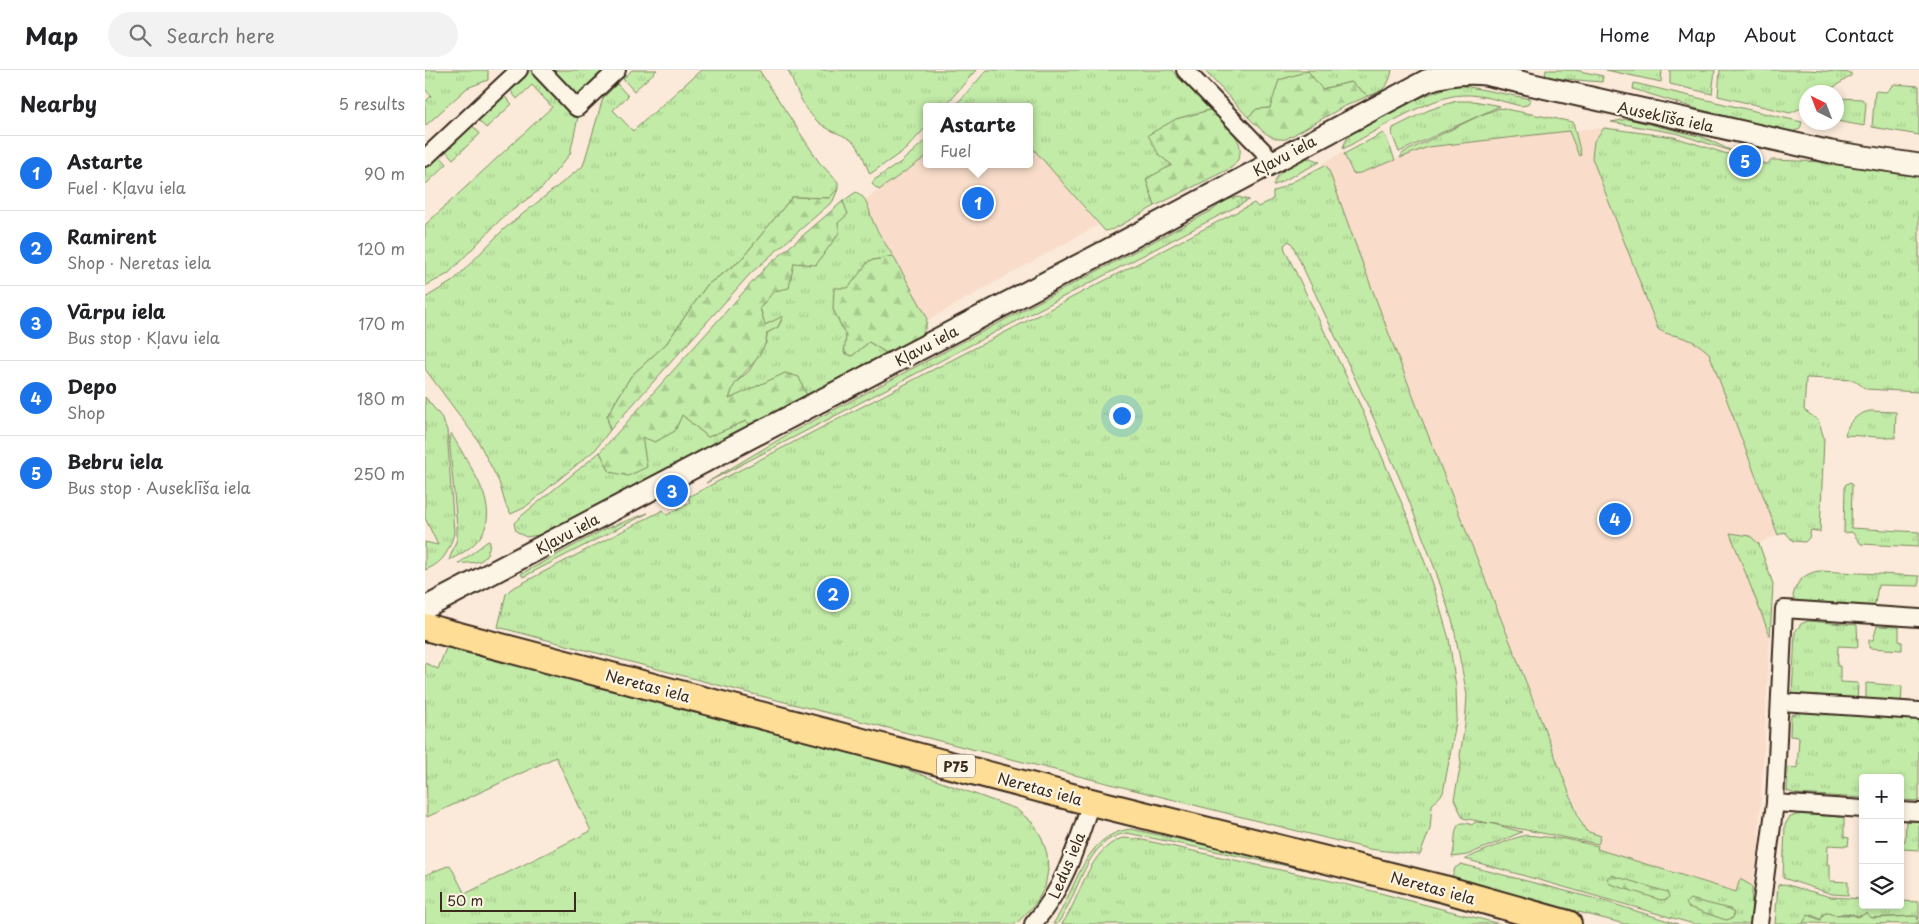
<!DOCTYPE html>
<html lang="en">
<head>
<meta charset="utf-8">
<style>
  :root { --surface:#fff; --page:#f2f2f2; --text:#202124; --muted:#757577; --line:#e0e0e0; --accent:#1a73e8 }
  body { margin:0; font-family:"Playpen Sans",sans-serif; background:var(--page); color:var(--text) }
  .controls { position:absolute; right:15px; bottom:15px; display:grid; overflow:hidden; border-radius:5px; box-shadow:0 2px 8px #0003 }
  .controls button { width:45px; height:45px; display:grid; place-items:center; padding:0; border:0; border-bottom:1px solid var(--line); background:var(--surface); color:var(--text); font:25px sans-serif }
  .compass { position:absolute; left:1374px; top:15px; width:45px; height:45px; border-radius:50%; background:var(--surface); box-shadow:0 2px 8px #0003; rotate:318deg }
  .scale { position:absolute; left:15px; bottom:12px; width:136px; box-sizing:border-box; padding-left:5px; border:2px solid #3b2a1e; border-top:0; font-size:14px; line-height:18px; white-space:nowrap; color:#3b2a1e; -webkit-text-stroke:4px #fcf5e5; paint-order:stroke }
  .you { position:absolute; left:696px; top:345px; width:18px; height:18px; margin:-12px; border:4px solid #fff; border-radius:50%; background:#1a73e8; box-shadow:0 0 0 8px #1a73e833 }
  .badge { display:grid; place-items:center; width:32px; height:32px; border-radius:50%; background:var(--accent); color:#fff; font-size:16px; font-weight:700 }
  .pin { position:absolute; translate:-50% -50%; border:2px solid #fff; box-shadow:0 1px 5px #0006 }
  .popup { position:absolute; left:498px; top:33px; width:110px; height:65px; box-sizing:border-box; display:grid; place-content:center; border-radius:5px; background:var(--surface); filter:drop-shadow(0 1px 4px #0005); font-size:16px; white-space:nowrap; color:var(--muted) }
  .popup b { font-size:19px; color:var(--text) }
  .popup::after { content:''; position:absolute; left:50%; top:100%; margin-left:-10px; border:10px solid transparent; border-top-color:var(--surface) }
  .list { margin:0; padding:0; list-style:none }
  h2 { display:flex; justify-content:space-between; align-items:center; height:65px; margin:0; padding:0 20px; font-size:21px }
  h2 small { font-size:16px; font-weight:400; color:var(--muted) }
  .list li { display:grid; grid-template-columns:32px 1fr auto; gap:15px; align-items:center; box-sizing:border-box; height:75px; padding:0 20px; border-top:1px solid var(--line) }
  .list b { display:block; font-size:19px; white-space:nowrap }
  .list p { margin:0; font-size:16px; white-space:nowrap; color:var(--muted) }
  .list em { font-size:16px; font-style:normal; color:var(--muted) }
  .icon { flex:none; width:28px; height:28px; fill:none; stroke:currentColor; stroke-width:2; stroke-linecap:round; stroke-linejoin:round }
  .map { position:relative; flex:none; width:1494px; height:854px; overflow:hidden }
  header { display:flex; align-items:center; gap:30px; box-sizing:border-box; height:70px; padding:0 25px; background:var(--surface); border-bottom:1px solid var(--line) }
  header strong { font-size:24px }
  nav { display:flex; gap:28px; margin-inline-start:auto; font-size:18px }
  .search { width:350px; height:45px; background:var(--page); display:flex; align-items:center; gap:12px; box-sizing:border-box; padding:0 18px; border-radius:28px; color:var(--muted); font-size:19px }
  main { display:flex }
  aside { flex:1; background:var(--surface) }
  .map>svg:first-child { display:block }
  .built { fill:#f9ddca }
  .grass { fill:url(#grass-tufts); stroke:#7e8a62 }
  .forest { fill:url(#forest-firs); stroke:#7e8a62 }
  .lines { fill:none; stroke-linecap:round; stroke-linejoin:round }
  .minor-casing { stroke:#3b2a1e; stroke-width:20 }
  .tertiary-casing { stroke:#3b2a1e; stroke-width:25 }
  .primary-casing { stroke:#3b2a1e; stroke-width:30 }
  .minor { stroke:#fcf5e5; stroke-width:16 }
  .tertiary { stroke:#fcf5e5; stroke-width:21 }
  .primary { stroke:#fedd96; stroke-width:26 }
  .labels { text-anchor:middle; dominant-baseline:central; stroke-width:4.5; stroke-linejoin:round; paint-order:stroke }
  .shield { fill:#fcf5e5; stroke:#75675a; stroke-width:1 }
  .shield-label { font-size:14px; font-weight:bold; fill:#3b2a1e }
  .street-label { font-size:15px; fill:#3b2a1e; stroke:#fcf5e5 }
</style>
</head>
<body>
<header>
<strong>Map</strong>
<div class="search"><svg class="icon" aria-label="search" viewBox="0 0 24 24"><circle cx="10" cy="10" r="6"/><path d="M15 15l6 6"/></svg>Search here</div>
<nav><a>Home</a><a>Map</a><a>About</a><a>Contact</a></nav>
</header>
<main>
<aside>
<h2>Nearby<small>5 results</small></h2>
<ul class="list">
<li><span class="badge">1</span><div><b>Astarte</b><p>Fuel · Kļavu iela</p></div><em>90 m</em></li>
<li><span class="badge">2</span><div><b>Ramirent</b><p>Shop · Neretas iela</p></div><em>120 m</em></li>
<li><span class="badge">3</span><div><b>Vārpu iela</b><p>Bus stop · Kļavu iela</p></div><em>170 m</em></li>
<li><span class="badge">4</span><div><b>Depo</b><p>Shop</p></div><em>180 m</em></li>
<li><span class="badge">5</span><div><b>Bebru iela</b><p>Bus stop · Auseklīša iela</p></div><em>250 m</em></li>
</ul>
</aside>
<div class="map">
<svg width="1494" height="854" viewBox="0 0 1494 854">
  <defs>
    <pattern id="grass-tufts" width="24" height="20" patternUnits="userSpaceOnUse" patternTransform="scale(1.25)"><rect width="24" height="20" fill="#c2eba7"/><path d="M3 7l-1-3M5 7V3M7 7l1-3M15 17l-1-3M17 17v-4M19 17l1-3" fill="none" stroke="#a8ca8f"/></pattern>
    <pattern id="forest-firs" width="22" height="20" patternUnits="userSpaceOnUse" patternTransform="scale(1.25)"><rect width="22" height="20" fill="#c2eba7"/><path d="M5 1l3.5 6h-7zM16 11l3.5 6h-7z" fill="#a8ca8f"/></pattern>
  </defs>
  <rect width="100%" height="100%" fill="#fbead9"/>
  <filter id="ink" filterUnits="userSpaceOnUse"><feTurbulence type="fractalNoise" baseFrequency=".02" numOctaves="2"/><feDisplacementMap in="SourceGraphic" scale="10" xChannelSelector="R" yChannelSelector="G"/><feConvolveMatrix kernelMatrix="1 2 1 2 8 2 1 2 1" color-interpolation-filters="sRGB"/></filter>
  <g filter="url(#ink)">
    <g class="built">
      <polygon points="1179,58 1169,72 1167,88 1229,250 1242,265 1258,267 1275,275 1284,283 1353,465 1334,473 1348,514 1333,785 1327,816 1325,814 1311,822 1172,779 1175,766 1161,761 951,234 903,99 898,93 918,82 925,102 935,103 1002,77 1150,60"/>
      <polygon points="604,74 673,155 503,250 447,149 440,130 502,86 502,94 604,94"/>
    </g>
    <g class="grass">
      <polygon points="0,0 63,0 63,10 42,18 0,56 0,32 6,26 0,19"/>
      <polygon points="106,0 109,0 153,47 145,84 117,118 77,148 23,204 0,216 0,155 127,37 107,15 92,29 85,20"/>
      <path d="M125,0h58c-9,9 -21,26 -34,24z"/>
      <polygon points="207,0 232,0 209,21 198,9"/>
      <polygon points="276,0 334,0 394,92 413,112 413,119 404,128 367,127 315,191 282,215 241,274 206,306 182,346 185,360 171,379 99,438 86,444 81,436 74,412 52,369 0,299 0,228 28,211 79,159 158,96 178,28 192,14 203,26 188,40 208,61"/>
      <path d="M363,0h188l-32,37h-17v19l-21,23 -36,25c-5,-10 -9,-28 -19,-34 -11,-7 -23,-9 -34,-19 -14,-13 -22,-34 -29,-51z"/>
      <polygon points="562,0 747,0 785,40 751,49 748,95 721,109 730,136 689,159 680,161 604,74 604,37 529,37"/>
      <path d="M779,0h188c-3,16 -9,22 -24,26l-17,-14 -29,7 -52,19 -13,1 -9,8z"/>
      <polygon points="1121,0 1150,0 1178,6 1177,12 1127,8 1120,7"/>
      <polygon points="1181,0 1237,0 1236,12"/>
      <polygon points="1245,0 1290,0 1287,24 1245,14"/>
      <polygon points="1295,0 1383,0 1426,3 1426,6 1401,22 1382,22 1381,36 1365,43 1293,26"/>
      <polygon points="1209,13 1377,52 1375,59 1367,62 1273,39 1208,19"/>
      <polygon points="1469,14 1494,16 1494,65 1447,57 1450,21 1461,22"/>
      <path d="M1034,15l72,14 -4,6 -6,1c-18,-4 -39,-12 -58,-11 -32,0 -90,38 -120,54 1,-5 3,-10 7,-14 17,-16 86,-46 109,-50z"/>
      <polygon points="79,26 87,34 61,58 53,50"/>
      <polygon points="1412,28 1437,29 1441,34 1439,56 1412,51"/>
      <polygon points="1031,31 1049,31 1075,36 974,82 967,64 968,58 1004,40"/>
      <polygon points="1075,38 1148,52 1156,85 1154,86 1144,61 1003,77 975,88 978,83 984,80 1056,45"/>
      <polygon points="1203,49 1278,67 1309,82 1250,63 1186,52"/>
      <polygon points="47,55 55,64 28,89 20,80"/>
      <path d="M1179,58l70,9 66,21v5l13,4 1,-6 13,3 5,-4 53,2 94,14v216l-53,-3 -12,-9 -48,-2 -2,32 14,10 6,18 -4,94 -9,-2 -2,8 -4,4 -12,-1 -8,-9 -7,3 -69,-182c-8,-7 -15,-12 -25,-15 -10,-4 -16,-2 -26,-9l-66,-171 2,-17z"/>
      <polygon points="958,63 961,67 970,90 935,103 928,104 919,84"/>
      <polygon points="502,69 502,86 454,120 447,114 449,110 476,92"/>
      <polygon points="14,85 22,94 0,115 0,98"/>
      <path d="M885,88l10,4 -47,24c4,-15 21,-25 37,-28z"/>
      <path d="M900,95l3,3c77,219 168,433 251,650l7,13 15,5 -3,8 -108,-21 32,9 -55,23 -15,2c6,-14 -3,-42 20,-32l3,-3 13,1 -25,-5 -9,-19 7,-35 -1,-9 5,-30 2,-30 -14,-72 -18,-54 -29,-76 -32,-74 -82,-175 -3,-3 -5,4 1,5 75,155 49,115 24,64 16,55 7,48 1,30 -14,76 -11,12 -2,24 -10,26 -51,-6 -632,-159 -239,-63 8,-33 5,-5 152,-79 4,5 23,-13 -2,-5 566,-294 4,4 15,-8v-7z"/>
      <path d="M431,122c12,6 12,16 16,27 5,13 14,25 21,37l-24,5 -36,48 13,27 6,20 17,-14 19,12 -81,42 -78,4 4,-15 16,-14 17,-28 1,-10 11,-6 5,-10 -18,8 -5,-17 34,-45 53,-49 -4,-13z"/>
      <polygon points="813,127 824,130 281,413 365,363 788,140 800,130"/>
      <path d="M0,327l17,21 5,12 7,103c-5,19 -11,30 -29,37v-28l13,3 -13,-27z"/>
      <path d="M1445,341l26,1 -1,26 -50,-3c3,-13 11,-21 25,-24z"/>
      <polygon points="257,345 283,367 321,350 327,356 114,465 101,467 91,461 89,453 95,447 175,382 185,402 217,367"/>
      <path d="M26,363c26,47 68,95 -2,127l8,-21v-12l-8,-90z"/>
      <polygon points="1425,412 1427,414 1426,458 1494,462 1494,477 1436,474 1427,462 1419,463 1420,415"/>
      <polygon points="223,443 98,507 96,504 180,459"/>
      <polygon points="1305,463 1325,466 1334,474 1348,514 1345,566"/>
      <path d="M63,471l2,1c-3,24 -13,19 -32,22z"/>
      <path d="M1394,501l100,5v10l-41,-1 -3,19 -4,3 -76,-5 -2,-6c3,-15 12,-23 26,-25z"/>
      <polygon points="1383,551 1432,555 1433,577 1413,576 1412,596 1415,596 1415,612 1433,613 1432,634 1367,627 1370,562 1376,554"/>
      <polygon points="1452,556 1474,557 1474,571 1477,572 1477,580 1444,578 1444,570 1448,570"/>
      <polygon points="26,577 436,683 591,739 609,754 617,768 622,784 623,800 620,817 611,833 591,854 0,854 0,805 25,795 40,824 166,761 131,687 2,747 0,593 13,599 21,578"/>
      <polygon points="1441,613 1477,616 1476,637 1441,635"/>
      <polygon points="1378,642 1494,648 1494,731 1475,730 1475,708 1438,708 1438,728 1371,724 1362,721 1363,697 1372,698 1374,667 1365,666 1366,645"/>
      <polygon points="1373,744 1419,747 1419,767 1424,768 1423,776 1403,775 1402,794 1405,795 1405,811 1423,812 1423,825 1407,824 1358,808 1360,755 1364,748"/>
      <polygon points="1481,751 1494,751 1494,780 1477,779 1478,771 1480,771"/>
      <path d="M706,759l220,47 87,22 -1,4 -91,-24 -219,-45c-43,6 -47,62 -70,91h-4c24,-34 30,-90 78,-95z"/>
      <polygon points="1101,765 1140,769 1173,776 1172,779 1311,822 1315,809 1327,816 1326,854 1269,854 1040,789 1084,770"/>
      <path d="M697,768l16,1 207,45 155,40h-438c20,-28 25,-73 60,-86z"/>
      <polygon points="1036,794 1179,831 1253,854 1200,854 1026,809 1030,798"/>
      <polygon points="1359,814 1406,827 1438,829 1438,835 1475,835 1475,831 1494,832 1494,849 1487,846 1446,848 1419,843 1397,850 1387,845 1378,854 1350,854 1353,815"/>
    </g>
    <g class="forest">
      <path d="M883,1l14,18 29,-7 17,14 -25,11 -57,32c-17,2 -26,-11 -38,-22l9,-8 13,-1 9,-28z"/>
      <path d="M785,40c17,16 45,36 21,58l-76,38 -9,-27 26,-14 -13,-10 -11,-20 28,-16z"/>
      <polygon points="413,119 408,131 326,203 185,360 182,346 206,306 241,274 282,215 315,191 367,127 404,128"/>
      <path d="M418,131l5,13 -10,9 1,10 -23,32 -22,-2 -5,25 -15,3 -14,17 5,17 18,-9 -5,11 -11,6c-1,22 -20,35 -32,51 -3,4 -4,10 -6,15l56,-26 14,4 8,19 -55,30 -6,-5 -38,16 -26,-22 -7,16 -20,11 -13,-5 5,30 -19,9 -18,-4 -10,-20 165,-184z"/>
      <path d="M468,186l33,59c2,7 0,13 -4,19l-34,20 -19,-12 -17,14 -8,-3 2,-17 -13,-27 1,-21h14l21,-27z"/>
      <polygon points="1186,805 1242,822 1244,826 1243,829 1236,830 1185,814 1182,808"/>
      <polygon points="1265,829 1305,839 1309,843 1308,848 1301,850 1263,837 1261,833"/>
      <path d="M1403,843c10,5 17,-2 30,4l8,-4 6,5 45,-2 2,8 -116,-1 5,-8 13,5 2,-6z"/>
    </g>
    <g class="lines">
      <defs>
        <g id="minor">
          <polyline points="116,0 152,38 192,0"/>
          <polyline points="760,0 848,91"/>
          <polyline points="0,88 94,0"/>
          <polyline points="1356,632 1494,641"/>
          <polyline points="1350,733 1438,739"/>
          <polyline points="1475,741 1494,742"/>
          <path d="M608,854c31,-35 44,-79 58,-122"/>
          <polyline points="1334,854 1350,733 1359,539 1494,548"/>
        </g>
        <path id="tertiary" d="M0,538l666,-349 335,-178c20,-7 38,-9 59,-7l346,78 88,13"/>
        <polyline id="primary" points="0,557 666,732 1019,819 1143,854"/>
      </defs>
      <use href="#minor" class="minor-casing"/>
      <use href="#tertiary" class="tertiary-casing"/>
      <use href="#primary" class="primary-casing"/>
      <use href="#minor" class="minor"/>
      <use href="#tertiary" class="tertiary"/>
      <use href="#primary" class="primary"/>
    </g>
  </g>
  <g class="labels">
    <rect class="shield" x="512" y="684.5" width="38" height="23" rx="4"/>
    <g class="shield-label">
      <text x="531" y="696">P75</text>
    </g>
    <g class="street-label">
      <text transform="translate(1241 46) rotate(12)">Auseklīša iela</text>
      <text transform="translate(859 85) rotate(-28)">Kļavu iela</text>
      <text transform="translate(501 275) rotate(-28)">Kļavu iela</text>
      <text transform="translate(142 463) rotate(-28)">Kļavu iela</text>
      <text transform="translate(223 615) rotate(15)">Neretas iela</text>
      <text transform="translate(615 718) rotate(15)">Neretas iela</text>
      <text transform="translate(641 795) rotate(-67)">Ledus iela</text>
      <text transform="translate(1008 817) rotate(15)">Neretas iela</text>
    </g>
  </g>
</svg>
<div class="controls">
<button>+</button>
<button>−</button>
<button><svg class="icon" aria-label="layers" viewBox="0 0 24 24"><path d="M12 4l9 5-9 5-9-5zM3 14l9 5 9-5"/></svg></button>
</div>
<svg class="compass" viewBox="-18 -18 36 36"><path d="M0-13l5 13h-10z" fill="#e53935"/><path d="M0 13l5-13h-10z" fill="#757577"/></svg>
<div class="scale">50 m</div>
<div class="you"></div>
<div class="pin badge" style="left:553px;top:133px">1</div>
<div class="popup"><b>Astarte</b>Fuel</div>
<div class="pin badge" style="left:408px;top:524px">2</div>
<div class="pin badge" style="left:247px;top:421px">3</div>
<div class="pin badge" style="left:1190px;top:449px">4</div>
<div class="pin badge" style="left:1320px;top:91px">5</div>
</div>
</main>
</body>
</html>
